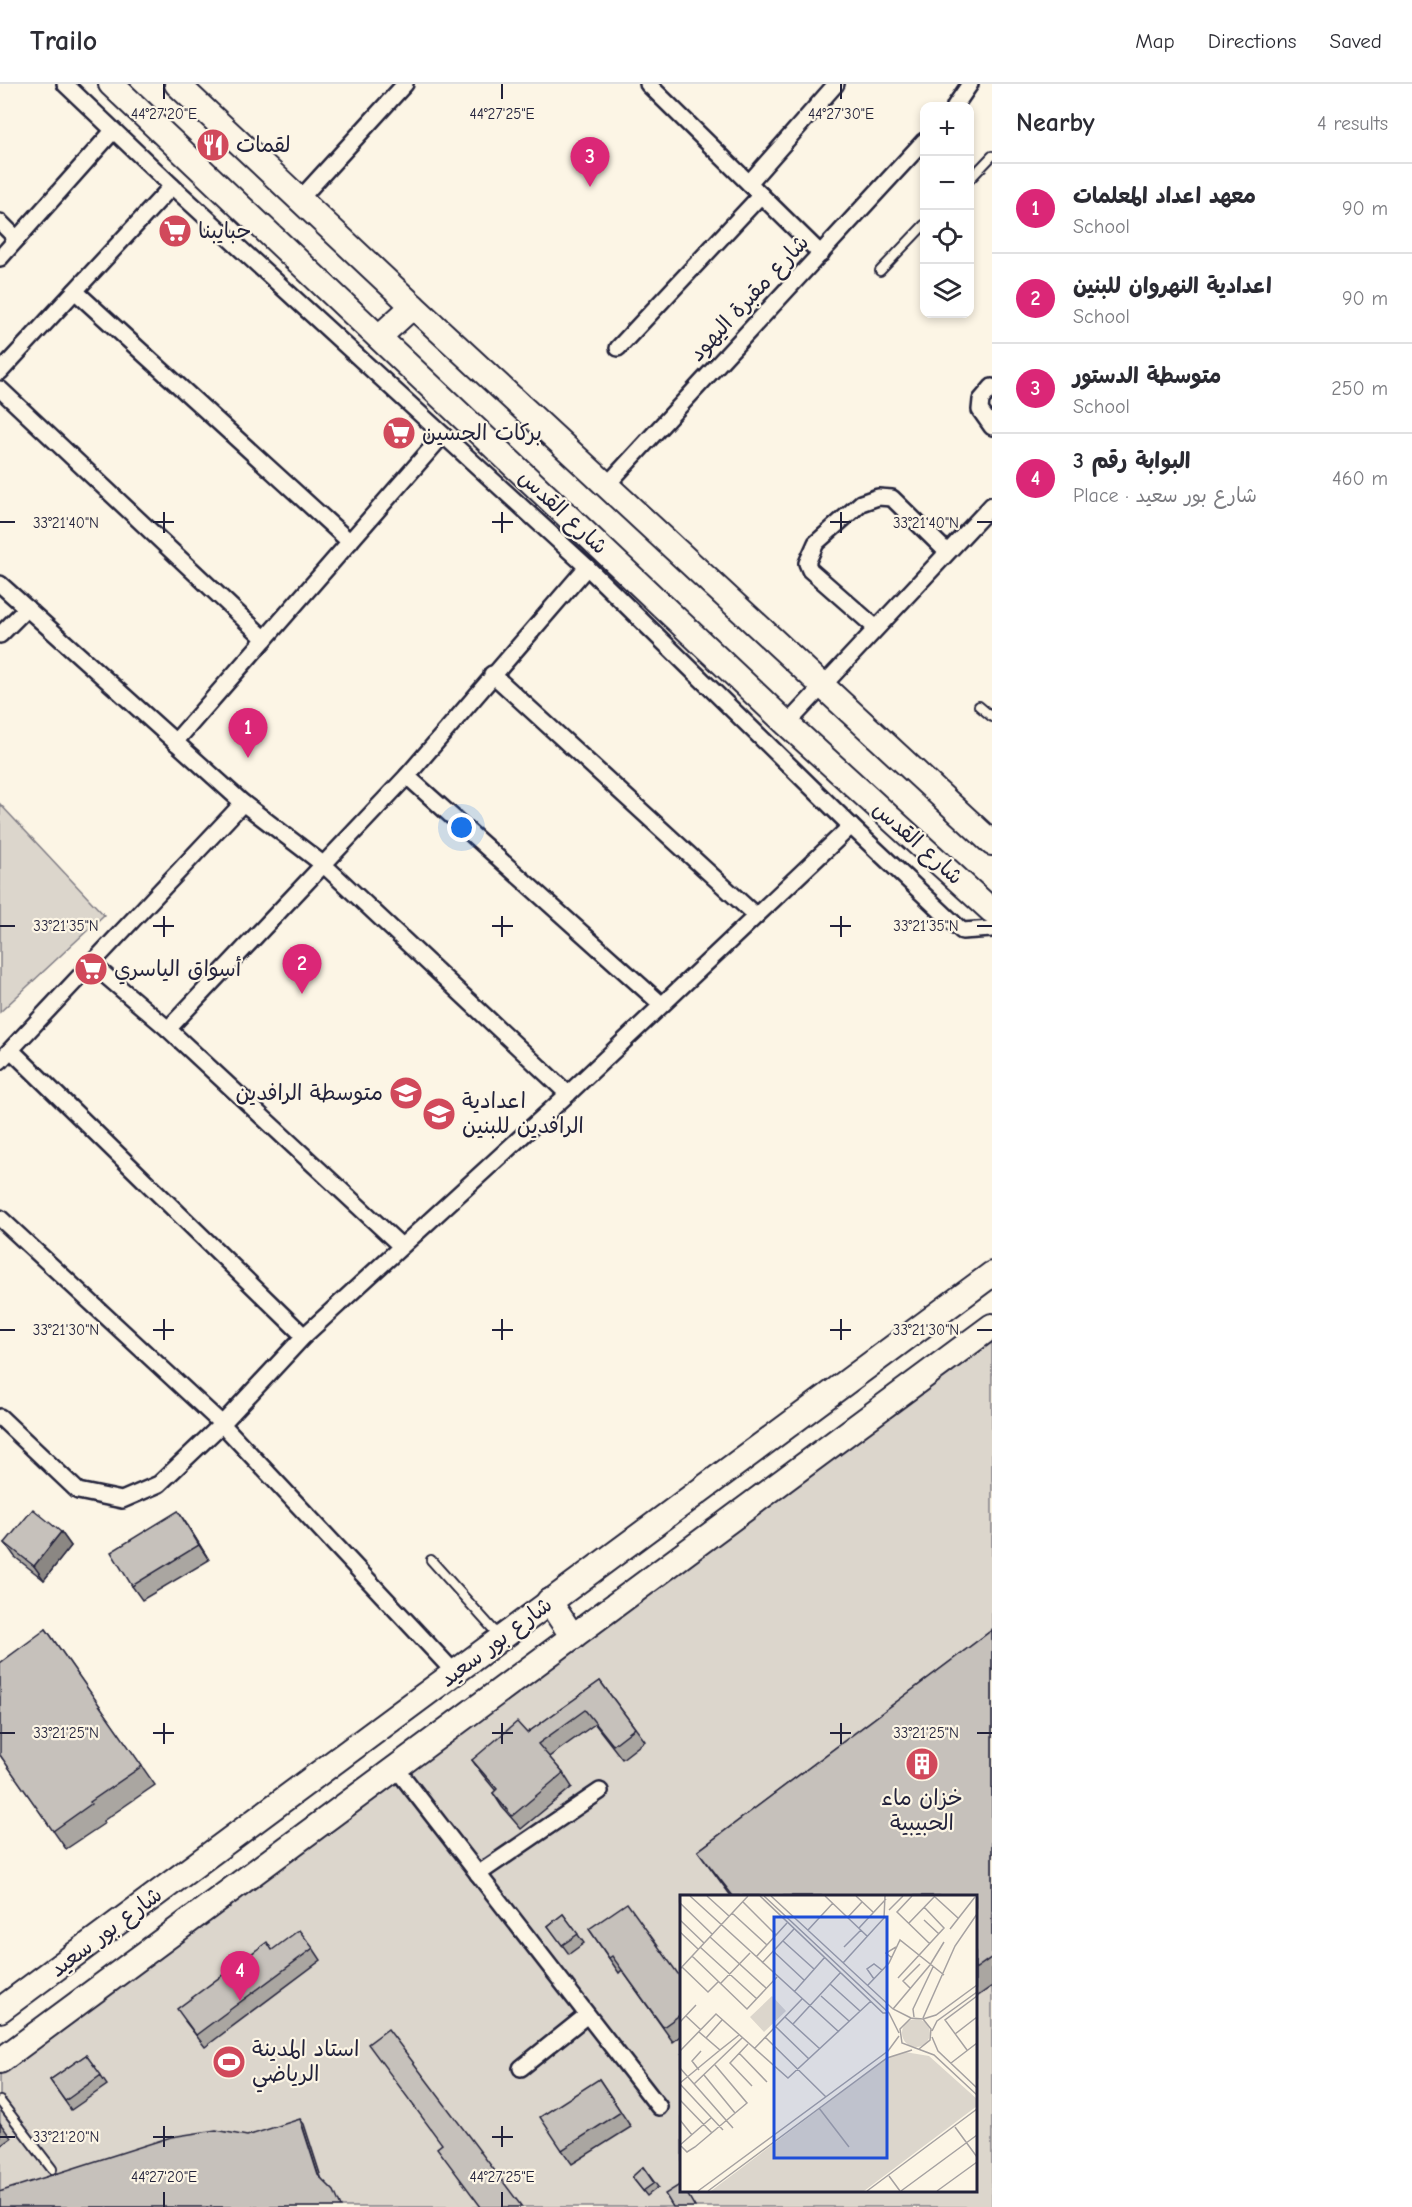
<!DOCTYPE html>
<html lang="en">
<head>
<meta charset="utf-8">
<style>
  :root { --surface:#fff; --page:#f7f7f7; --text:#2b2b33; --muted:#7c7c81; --line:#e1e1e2; --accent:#db2777 }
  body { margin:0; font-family:"Comic Neue","Playpen Sans Arabic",sans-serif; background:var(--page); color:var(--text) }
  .controls { position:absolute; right:18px; top:18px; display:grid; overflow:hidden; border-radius:12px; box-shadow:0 3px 9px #0003 }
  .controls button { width:54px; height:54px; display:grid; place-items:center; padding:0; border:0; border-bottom:2px solid var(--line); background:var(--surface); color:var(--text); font:30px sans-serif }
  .you { position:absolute; left:462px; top:744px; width:21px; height:21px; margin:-15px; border:4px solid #fff; border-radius:50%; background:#1a73e8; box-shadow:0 0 0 9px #1a73e833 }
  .badge { display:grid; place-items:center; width:39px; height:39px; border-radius:50%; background:var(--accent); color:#fff; font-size:20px; font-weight:700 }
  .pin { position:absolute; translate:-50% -50px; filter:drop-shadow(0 2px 3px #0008) }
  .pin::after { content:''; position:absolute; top:32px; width:21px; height:18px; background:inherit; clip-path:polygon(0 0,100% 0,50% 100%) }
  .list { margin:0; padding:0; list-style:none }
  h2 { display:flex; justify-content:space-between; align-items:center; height:78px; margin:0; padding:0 24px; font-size:26px }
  h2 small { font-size:20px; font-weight:400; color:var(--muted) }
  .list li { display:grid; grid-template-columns:39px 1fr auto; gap:18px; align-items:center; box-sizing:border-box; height:90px; padding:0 24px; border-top:2px solid var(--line) }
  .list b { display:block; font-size:22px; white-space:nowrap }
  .list p { margin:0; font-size:20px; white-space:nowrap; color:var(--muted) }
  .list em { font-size:20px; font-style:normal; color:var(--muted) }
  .icon { flex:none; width:33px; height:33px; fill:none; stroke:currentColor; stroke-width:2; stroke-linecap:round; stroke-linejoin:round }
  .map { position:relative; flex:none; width:992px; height:2123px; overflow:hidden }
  header { display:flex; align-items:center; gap:36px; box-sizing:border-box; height:84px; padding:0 30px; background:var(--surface); border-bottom:2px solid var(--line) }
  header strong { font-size:28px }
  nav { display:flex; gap:33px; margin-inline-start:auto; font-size:21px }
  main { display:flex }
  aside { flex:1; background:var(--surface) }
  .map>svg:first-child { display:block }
  .green { fill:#dcd6cc; stroke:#7f7c84; stroke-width:1.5; fill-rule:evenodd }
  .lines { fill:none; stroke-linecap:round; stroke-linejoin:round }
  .lane-casing { stroke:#22223b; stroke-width:12 }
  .street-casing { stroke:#22223b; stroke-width:20 }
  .primary-casing { stroke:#22223b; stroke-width:28 }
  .lane { stroke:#fcf5e5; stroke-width:8 }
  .street { stroke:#fcf5e5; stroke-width:15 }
  .primary { stroke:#fcf5e5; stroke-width:24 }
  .wall { fill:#aaa6a1; stroke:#22223b; stroke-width:1.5 }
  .shaded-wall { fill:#8b8783; stroke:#22223b; stroke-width:1.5 }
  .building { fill:#c6c1bb; stroke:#22223b; stroke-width:1.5 }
  .ticks { fill:none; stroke:#22223b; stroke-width:2 }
  .labels { text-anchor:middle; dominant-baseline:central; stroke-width:4.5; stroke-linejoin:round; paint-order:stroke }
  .poi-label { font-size:22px; fill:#22223b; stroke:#fcf5e5; text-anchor:start }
  .street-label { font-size:22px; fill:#22223b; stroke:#fcf5e5 }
  .inset-road { fill:none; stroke:#a5a1a1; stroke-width:1.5 }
  .view { fill:#1d4ed8; fill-opacity:0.15; stroke:#1d4ed8; stroke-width:3 }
  .inset-edge { fill:none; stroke:#22223b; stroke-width:3 }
  .ticks-label { font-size:15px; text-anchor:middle; fill:#22223b; stroke:#fcf5e5; stroke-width:4.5; stroke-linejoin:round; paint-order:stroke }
</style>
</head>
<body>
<header>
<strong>Trailo</strong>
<nav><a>Map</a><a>Directions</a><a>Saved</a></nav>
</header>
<main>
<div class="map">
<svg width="992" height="2123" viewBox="0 0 992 2123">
  <rect width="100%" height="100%" fill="#fcf5e5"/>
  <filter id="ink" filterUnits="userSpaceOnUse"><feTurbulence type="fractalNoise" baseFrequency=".0167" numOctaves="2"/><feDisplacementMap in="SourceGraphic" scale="12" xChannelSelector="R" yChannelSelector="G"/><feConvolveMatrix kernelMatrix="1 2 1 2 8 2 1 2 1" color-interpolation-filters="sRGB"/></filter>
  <g filter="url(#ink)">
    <g class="green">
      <polygon points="0,720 104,831 0,928"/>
      <path d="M992,1242v881h-992v-146zM682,1812h294v294h-294z"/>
    </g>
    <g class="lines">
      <defs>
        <g id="lane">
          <polyline points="970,95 992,72"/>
          <polyline points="880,187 924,141"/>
          <polyline points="979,622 992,633"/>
          <polyline points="431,1476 500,1553"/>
          <polyline points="0,2017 52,2085"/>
        </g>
        <g id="street">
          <polyline points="65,0 172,102 587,483 851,742 962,847 992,845"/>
          <polyline points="648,0 821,170"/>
          <polyline points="955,22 970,0"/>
          <polyline points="749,99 836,0"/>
          <polyline points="300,115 405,0"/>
          <polyline points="0,138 17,155"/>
          <polyline points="0,174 113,47"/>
          <polyline points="75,207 350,458"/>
          <polyline points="618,264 761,111"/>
          <polyline points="0,288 172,102"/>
          <polyline points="992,303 981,316 980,326 992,343"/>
          <polyline points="0,305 265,555"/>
          <polyline points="606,402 924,57"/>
          <polyline points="0,500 243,719 324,781 568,1010"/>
          <polyline points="876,544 810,486 807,479 816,459 861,419 878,413 892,414 947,468"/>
          <polyline points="0,551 27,524"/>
          <polyline points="492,590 755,831"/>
          <polyline points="787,640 992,421"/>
          <polyline points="175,658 443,351"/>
          <polyline points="407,692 661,920"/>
          <polyline points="92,880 168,945 401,1162"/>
          <polyline points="168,945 407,692 587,483"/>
          <polyline points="11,966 304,1252"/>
          <polyline points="0,977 243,719"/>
          <polyline points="0,1134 222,1340 455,1589"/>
          <polyline points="0,1333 78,1407 122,1416 159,1400 222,1340 304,1252 568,1010 851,742"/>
          <polyline points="396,1684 659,2023"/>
          <polyline points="478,1790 600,1707"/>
          <polyline points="521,1984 587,1931"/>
        </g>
        <g id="primary">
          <polyline points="111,0 787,640 992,827"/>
          <polyline points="177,0 413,222 992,759"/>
          <polyline points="379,253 413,222"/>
          <polyline points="549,1517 573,1553"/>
          <polyline points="0,1926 992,1190"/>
          <polyline points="0,1977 992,1242"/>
        </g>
      </defs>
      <use href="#lane" class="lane-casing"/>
      <use href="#street" class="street-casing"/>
      <use href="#primary" class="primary-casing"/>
      <use href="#lane" class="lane"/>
      <use href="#street" class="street"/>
      <use href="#primary" class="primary"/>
    </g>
    <g class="wall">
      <polygon points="188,1442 209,1476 142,1516 132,1502"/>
      <polygon points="61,1448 71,1462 44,1496 15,1473 5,1459"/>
      <polygon points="46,1545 155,1701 103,1737 105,1739 66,1765 0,1671"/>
      <polygon points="992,1546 992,1902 975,1914 975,1812 731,1812 698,1767"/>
      <polygon points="600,1597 645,1657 622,1675 595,1640 549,1673 563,1689 572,1703 521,1745 502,1723 493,1709 496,1707 482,1690 472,1676 527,1649"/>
      <polygon points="563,1830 584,1859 569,1870 548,1842"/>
      <polygon points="589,1845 681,1894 681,1952 673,1958 622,1886 619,1889"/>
      <polygon points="313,1864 321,1876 205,1963 185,1937 272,1866"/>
      <polygon points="86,1971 107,2001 71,2026 50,1996"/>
      <polygon points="599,1995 631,2043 572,2080 562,2066"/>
      <polygon points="0,2039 11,2054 0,2062"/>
      <polygon points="643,2083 658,2103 647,2112 632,2093"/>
    </g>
    <g class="shaded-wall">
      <polygon points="178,1427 188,1442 209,1476 199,1461"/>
      <polygon points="61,1448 71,1462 44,1496 34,1482"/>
      <polygon points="300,2035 304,2040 322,2096 318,2091"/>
    </g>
    <g class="building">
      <polygon points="33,1425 61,1448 34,1482 5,1459"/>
      <polygon points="178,1427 199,1461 132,1502 111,1468"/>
      <polygon points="46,1545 142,1682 90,1718 91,1720 53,1747 0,1671 0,1579"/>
      <polygon points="992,1546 992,1873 975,1885 975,1812 733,1812 698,1767"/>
      <polygon points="600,1597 635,1644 613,1661 585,1626 538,1660 563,1689 512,1732 493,1709 497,1705 472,1676 517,1638 527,1649"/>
      <polygon points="627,1819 681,1894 681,1930 663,1943 612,1872 609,1874 589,1845"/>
      <polygon points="563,1830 578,1850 562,1861 548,1842"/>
      <polygon points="299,1846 313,1864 196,1951 177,1925 267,1858 272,1866"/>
      <polygon points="388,1945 522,2123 481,2123 437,2064 442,2060 368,1960"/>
      <polygon points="86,1971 101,1991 65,2017 50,1996"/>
      <polygon points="599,1995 621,2028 562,2066 540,2033"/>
      <polygon points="300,2035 318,2091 334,2107 341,2123 0,2123 0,2108 2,2107 171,2053 216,2046 247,2052"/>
      <polygon points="643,2083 654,2099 643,2107 632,2093"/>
      <polygon points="681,2100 681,2106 685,2106 695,2123 673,2123 665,2110"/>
    </g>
  </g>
  <path class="ticks" d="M164,0v15M502,0v15M841,0v15M164,428v21M502,428v21M841,428v21M0,438h15M153,438h21M492,438h21M830,438h21M977,438h15M164,832v21M502,832v21M841,832v21M0,842h15M153,842h21M492,842h21M830,842h21M977,842h15M164,1235v21M502,1235v21M841,1235v21M0,1246h15M153,1246h21M492,1246h21M830,1246h21M977,1246h15M164,1639v21M502,1639v21M841,1639v21M0,1649h15M153,1649h21M492,1649h21M830,1649h21M977,1649h15M164,2042v21M502,2042v21M0,2053h15M153,2053h21M492,2053h21M164,2108v15M502,2108v15"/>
  <defs>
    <symbol id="restaurant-disc" viewBox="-11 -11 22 22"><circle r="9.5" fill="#d1495b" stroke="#fcf5e5"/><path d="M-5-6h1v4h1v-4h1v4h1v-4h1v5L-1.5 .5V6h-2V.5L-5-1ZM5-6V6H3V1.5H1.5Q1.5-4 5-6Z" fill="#fff"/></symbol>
    <symbol id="supermarket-disc" viewBox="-11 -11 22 22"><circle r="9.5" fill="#d1495b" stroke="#fcf5e5"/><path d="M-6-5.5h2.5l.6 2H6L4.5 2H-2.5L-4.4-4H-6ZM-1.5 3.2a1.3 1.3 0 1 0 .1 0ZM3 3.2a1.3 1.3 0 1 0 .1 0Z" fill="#fff"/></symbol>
    <symbol id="school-disc" viewBox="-11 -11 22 22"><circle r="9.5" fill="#d1495b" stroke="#fcf5e5"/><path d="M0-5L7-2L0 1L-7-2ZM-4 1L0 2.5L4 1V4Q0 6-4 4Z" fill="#fff"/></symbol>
    <symbol id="building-disc" viewBox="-11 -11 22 22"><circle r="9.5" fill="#d1495b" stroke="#fcf5e5"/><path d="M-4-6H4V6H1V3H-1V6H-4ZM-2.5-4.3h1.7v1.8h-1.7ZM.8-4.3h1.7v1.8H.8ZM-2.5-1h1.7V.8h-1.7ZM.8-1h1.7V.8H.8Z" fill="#fff"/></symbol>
    <symbol id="stadium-disc" viewBox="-11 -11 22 22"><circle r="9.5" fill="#d1495b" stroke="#fcf5e5"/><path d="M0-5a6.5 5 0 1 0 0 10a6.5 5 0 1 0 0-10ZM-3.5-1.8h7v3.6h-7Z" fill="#fff"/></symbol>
  </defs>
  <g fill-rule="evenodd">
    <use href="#restaurant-disc" x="194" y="42" width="38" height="38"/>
    <use href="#supermarket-disc" x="156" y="128" width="38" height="38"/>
    <use href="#supermarket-disc" x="380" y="330" width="38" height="38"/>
    <use href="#supermarket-disc" x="72" y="866" width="38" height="38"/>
    <use href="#school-disc" x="387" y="990" width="38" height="38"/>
    <use href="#school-disc" x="420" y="1011" width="38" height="38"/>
    <use href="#building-disc" x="903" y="1661" width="38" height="38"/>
    <use href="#stadium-disc" x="210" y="1959" width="38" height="38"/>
  </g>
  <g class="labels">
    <g class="poi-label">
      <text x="236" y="61">لقمات</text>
      <text x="198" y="147">حبايبنا</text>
      <text x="422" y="349">بركات الحسين</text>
      <text x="114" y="885">أسواق الياسري</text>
      <text x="383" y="1009" text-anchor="end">متوسطة الرافدين</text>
      <text x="462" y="1017">اعدادية<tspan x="462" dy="25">الرافدين للبنين</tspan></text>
      <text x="922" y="1714" text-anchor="middle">خزان ماء<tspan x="922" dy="25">الحبيبية</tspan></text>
      <text x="252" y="1965">استاد المدينة<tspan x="252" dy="25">الرياضي</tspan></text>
    </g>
    <g class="street-label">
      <text transform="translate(749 214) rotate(-47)">شارع مقبرة اليهود</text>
      <text transform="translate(563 428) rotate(43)">شارع القدس</text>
      <text transform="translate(918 759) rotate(42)">شارع القدس</text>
      <text transform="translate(496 1558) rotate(-37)">شارع بور سعيد</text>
      <text transform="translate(106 1848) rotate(-37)">شارع بور سعيد</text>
    </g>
  </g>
  <g transform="translate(680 1811)">
    <rect width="297" height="297" fill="#fcf5e5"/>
    <path d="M92,101l14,15 -22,21 -14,-15zM222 138a14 14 0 1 1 28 0a14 14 0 1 1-28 0ZM225,157l24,4 48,43v7l-113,85h-153l176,-133z" fill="#dcd6cc"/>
    <path class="inset-road" d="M10,1l149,136M27,1l22,20M80,1l123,117h5M84,1l125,117 10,20M91,1l122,113 18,9M145,1l42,40M176,1l17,16M232,1l-15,16 33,32M255,2l23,21M63,7l33,33M0,8l32,31M209,15l14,-14M52,18l35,32M168,22l14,-15M0,25l24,23M244,25l15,14M229,28l26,-27M179,33l27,-29M270,34l25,-32M128,35l25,-27M0,37l18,17M30,42l56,51M103,46l31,28M20,52l57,52M164,52l17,-17M93,56l31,29M12,61l55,53 30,-32M76,62l31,-34M212,63l-6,-5 10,-6M82,68l32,-34M163,68l41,-45 1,-22M2,72l26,25 10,-10M0,74l68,-73M218,83l46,-50 -20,-21M194,84l-7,-10 7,-5 8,6M40,89l30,-31M150,89l30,27M188,90l21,-22 11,-23 44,35M230,93l-7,-7 17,-17M114,97l31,-35M141,101l28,25M213,114l37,-44 14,-23M6,121l15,14M105,122l35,32M234,122l-1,-8 20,-42M243,123l32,-72 22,-32M243,124l13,-4 41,-30M0,127l16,-17M113,129l48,-52M96,132l33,32M252,136l5,-10 40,-29M19,137l21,18 19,-15M275,139l22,-17M85,142l61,60M252,142l6,14 39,37M26,143l16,-18M68,149l-18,19 22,23M74,154l48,-50M239,154l11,-9 1,-11 -8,-10 -12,-1 -11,11 2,14 32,12 43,40M287,155l-22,-30 32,-24M0,156l36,-37 72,64 83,-77M59,158l28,29M271,168l26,-20M0,173l53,60M19,175l-7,-9 9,-10M24,180l31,38M0,188l40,-33M0,189l43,46M14,189l48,-46M0,205l32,33M139,213l30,39M0,225l12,15M275,232l22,30M0,250l7,7 8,-5 52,-44 -32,-38M0,250l31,-27M209,281l11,15M18,296l190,-140 11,-15M28,296l179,-133 25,-8M187,296l110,-82M221,296l76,-56M257,296l40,-29"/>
    <path class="view" d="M94,22h113v241h-113z"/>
    <rect width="297" height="297" class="inset-edge"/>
  </g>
  <g class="ticks-label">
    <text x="164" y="35">44°27'20"E</text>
    <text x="502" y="35">44°27'25"E</text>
    <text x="841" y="35">44°27'30"E</text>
    <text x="66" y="444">33°21'40"N</text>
    <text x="926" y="444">33°21'40"N</text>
    <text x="66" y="847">33°21'35"N</text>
    <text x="926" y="847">33°21'35"N</text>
    <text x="66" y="1251">33°21'30"N</text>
    <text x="926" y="1251">33°21'30"N</text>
    <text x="66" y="1654">33°21'25"N</text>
    <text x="926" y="1654">33°21'25"N</text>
    <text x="66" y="2058">33°21'20"N</text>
    <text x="164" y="2098">44°27'20"E</text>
    <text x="502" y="2098">44°27'25"E</text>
  </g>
</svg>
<div class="controls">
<button>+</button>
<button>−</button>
<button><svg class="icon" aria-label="locate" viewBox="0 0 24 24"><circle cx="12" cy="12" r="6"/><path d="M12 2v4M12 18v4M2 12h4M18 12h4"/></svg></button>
<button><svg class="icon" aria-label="layers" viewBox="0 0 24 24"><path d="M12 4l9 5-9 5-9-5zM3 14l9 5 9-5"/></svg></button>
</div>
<div class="you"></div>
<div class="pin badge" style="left:248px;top:674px">1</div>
<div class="pin badge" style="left:302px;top:910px">2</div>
<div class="pin badge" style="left:590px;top:103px">3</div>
<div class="pin badge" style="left:240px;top:1917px">4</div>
</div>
<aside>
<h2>Nearby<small>4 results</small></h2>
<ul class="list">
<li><span class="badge">1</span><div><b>معهد اعداد المعلمات</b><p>School</p></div><em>90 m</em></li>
<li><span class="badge">2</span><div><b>اعدادية النهروان للبنين</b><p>School</p></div><em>90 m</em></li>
<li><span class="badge">3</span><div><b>متوسطة الدستور</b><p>School</p></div><em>250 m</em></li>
<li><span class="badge">4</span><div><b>البوابة رقم 3</b><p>Place · شارع بور سعيد</p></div><em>460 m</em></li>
</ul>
</aside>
</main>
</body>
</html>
